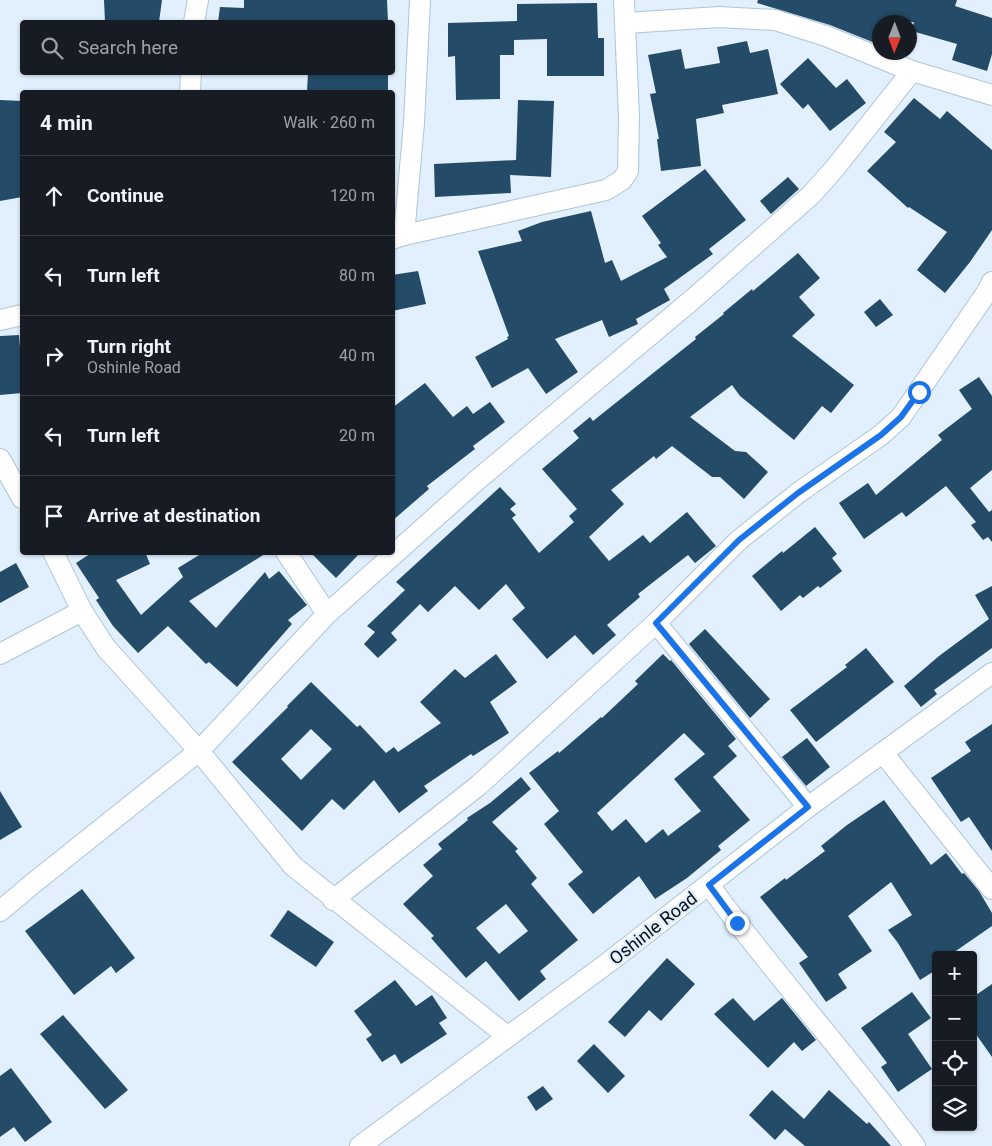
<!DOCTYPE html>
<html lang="en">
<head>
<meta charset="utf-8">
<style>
  :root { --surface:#171b24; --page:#20242c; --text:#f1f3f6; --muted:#9ea1a6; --line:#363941 }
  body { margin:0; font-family:Roboto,sans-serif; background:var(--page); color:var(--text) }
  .controls { position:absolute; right:15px; bottom:15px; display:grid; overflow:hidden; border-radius:5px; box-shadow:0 1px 4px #0004 }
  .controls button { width:45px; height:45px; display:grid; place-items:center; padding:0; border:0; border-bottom:1px solid var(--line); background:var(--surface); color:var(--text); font:25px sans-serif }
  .compass { position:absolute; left:872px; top:15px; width:45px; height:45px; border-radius:50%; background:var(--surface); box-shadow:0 1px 4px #0004; rotate:181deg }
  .stop { position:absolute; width:15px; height:15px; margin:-11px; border:4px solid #1a73e8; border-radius:50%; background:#fff }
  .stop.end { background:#1a73e8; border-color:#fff; box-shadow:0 1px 5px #0008 }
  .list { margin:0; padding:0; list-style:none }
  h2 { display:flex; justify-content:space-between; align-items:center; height:65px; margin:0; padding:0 20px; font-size:21px }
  h2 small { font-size:16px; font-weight:400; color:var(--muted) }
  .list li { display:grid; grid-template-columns:32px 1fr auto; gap:15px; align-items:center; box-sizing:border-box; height:80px; padding:0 20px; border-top:1px solid var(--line) }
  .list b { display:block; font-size:19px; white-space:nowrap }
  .list p { margin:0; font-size:16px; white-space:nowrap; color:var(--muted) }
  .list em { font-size:16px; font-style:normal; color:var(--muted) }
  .icon { flex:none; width:28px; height:28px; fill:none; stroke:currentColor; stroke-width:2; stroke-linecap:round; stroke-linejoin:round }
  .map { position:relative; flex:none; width:992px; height:1146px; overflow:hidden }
  .search { position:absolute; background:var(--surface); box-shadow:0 1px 4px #0004; left:20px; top:20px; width:375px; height:55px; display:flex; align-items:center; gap:12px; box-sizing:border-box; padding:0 18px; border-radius:5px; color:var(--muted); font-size:19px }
  .panel { position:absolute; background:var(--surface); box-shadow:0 1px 4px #0004; left:20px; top:90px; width:375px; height:465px; border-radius:5px }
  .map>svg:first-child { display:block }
  .building { fill:#244b67; fill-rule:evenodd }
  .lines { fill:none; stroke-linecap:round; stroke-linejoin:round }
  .street-casing { stroke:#acc5d8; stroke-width:22 }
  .street { stroke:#fff; stroke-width:20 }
  .route { stroke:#1a73e8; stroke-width:6 }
  .labels { text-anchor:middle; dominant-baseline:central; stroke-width:5; stroke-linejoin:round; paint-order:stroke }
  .street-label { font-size:18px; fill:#081017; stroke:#e1f0fc }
</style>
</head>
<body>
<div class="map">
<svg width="992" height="1146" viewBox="0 0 992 1146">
  <rect width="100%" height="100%" fill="#e1f0fc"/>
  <g class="building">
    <polygon points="104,0 162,0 159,22 105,22"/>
    <polygon points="244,0 387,0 388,22 218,22 220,7 244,8"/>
    <polygon points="758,0 957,0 955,6 992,18 992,54 987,71 952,60 957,44 912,31 914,22 880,22 880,45 830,25 757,3"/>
    <polygon points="597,3 598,38 604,38 604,76 547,76 547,39 514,40 514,55 500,55 500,99 456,100 455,56 448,57 448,23 517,21 517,4"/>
    <polygon points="747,41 750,53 768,49 778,94 722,105 724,113 696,119 701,166 661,171 657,139 659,139 650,94 656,93 648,55 681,49 685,69 720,63 717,47"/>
    <polygon points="808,58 836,88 847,79 866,103 830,131 808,104 803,109 780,84"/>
    <polygon points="308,72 388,72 388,92 307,92"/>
    <polygon points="914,98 940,119 947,111 992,150 992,230 970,262 945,293 917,270 947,232 909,207 908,208 867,171 896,142 884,132"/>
    <polygon points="0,100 22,101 22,197 0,201"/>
    <polygon points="518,100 554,101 551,177 510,175 511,193 435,197 434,164 516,160"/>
    <polygon points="705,169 746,220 709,249 713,254 664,289 670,300 636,319 638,324 609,337 602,320 555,339 578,372 546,394 528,368 492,388 475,357 508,339 507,337 509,336 478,251 522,241 518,231 542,222 591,211 605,263 612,260 621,281 667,257 658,245 661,243 642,216"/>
    <polygon points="788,177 799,189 771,214 760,201"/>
    <polygon points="798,253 820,278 799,297 815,315 792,336 854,385 831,413 822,406 794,440 740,396 732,385 690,417 735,451 746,452 768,472 744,499 720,477 712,477 672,446 656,459 654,456 611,490 624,504 589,537 609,561 643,535 650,543 687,512 716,546 695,563 688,555 638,594 640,597 607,625 616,635 593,655 575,635 547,659 512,619 525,608 506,584 479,610 455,586 428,612 420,604 391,633 397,640 378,658 364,644 375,632 367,626 405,590 396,582 500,487 516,504 510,509 516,515 512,518 539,553 574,522 569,516 577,509 542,469 579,438 573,431 590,417 593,421 662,366 696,339 695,337 724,314 723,313 752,289 753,291"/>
    <polygon points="418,271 426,304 392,311 392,275"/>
    <polygon points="880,299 893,315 876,327 864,312"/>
    <polygon points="19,335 22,371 22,393 0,395 0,336"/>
    <polygon points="979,377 992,396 992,470 970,488 989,512 992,510 992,542 988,537 983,540 971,525 976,522 946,486 906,517 902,512 864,539 839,503 868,483 876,495 942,440 938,435 972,409 959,390"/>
    <polygon points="425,383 453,417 467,406 473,414 490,402 505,422 473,446 475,449 427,486 429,489 392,521 392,408"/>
    <polygon points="815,527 837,554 832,558 842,571 820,588 818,586 803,598 800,595 781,611 752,576 782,551 783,553"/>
    <polygon points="93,552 145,552 150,564 116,580 141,615 183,577 178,568 204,552 268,552 189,601 216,628 265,572 269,579 279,571 307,605 288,620 292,624 237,687 209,662 206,664 168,626 138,653 113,626 96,600 99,598 76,563"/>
    <polygon points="310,552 361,552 336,578"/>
    <polygon points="16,563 29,587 0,603 0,572"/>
    <polygon points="992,586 992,648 934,690 937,694 921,707 904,686 939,656 989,619 975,595"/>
    <polygon points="705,629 770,699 750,718 689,644"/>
    <polygon points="866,648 894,682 816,742 790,710 847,667 845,665"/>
    <path d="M496,654l21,28 -27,20 19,31 -36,23 -2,-2 -47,32 4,5 -29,22 -25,-33 -30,30 -12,-11 -30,32 -70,-69 56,-55 -1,-1 24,-24 46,45 3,-2 26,28 8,-6 4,5 43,-29 -21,-21 35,-33 10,9zM311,729l21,20 -31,31 -20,-21z"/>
    <path d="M663,654l7,7 1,-1 65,79 -8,7 9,10 -24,21 37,43 -32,26 3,4 -34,28 -32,21 -16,-23 -46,38 -25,-30 15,-12 -39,-48 15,-13 -30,-38 29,-22 1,2 42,-36 1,1 36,-34 -3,-3zM684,733l21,21 -31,25 27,32 -33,25 -5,-7 -17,14 -20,-24 -14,12 -15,-18z"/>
    <polygon points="992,724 992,851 969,817 961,822 931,778 971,751 965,742"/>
    <polygon points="807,738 830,767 806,786 782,757"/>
    <path d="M521,777l10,12 -39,33 26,27 -3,2 22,27 -6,6 47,56 -38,31 6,8 -27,22 -33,-40 -20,17 -35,-40 3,-2 -31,-32 30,-28 -10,-11 19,-16 -4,-5 30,-24 -1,-2 23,-15zM506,904l22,27 -29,23 -23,-26z"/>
    <polygon points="0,791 22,827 0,840"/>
    <polygon points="884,800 931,865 946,853 962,874 964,873 979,891 992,913 992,926 950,955 936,955 936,970 920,980 898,943 888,930 912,915 891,882 848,916 872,951 838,974 847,988 826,1002 799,963 808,957 760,897 785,878 786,880 825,851 821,846 847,825"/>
    <polygon points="82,889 135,958 116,973 111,966 74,995 25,931"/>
    <polygon points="288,910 334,942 316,967 270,936"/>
    <polygon points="667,958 695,984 661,1021 649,1010 625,1037 608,1022"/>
    <polygon points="395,980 416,1006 432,995 447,1018 439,1023 447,1034 401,1064 395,1054 382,1062 366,1039 372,1035 354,1011"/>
    <polygon points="992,984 992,1057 973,1030 973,997"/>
    <polygon points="912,992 931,1018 908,1034 932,1069 898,1092 881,1067 887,1063 861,1028"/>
    <polygon points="733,998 754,1021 782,998 816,1040 802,1051 794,1042 768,1068 714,1014"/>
    <polygon points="63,1015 128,1090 105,1109 40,1034"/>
    <polygon points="594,1044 625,1076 608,1093 577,1061"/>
    <polygon points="11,1068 52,1122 25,1142 14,1127 0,1137 0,1076"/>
    <polygon points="543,1086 553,1099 536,1111 527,1097"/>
    <polygon points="772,1090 804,1119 829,1090 867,1124 869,1122 891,1146 805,1146 785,1129 775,1140 749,1115"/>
  </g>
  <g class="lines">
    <defs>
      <g id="street">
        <polyline points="194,22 198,0"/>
        <polyline points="626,23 719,17 775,20 826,36 912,71"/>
        <polyline points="190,92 191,72"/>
        <polyline points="404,235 414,123 420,0"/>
        <polyline points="392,239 404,235 606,190 622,180 628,171 629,117 624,0"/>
        <polyline points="0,320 22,315"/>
        <polyline points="0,459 22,498"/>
        <polyline points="53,552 82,611 106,648 199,751 293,866 507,1036"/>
        <polyline points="286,552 327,614"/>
        <polyline points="656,623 808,807"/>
        <polyline points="0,654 82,611"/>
        <polyline points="883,753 992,889"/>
        <path d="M709,885c65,89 140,172 206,261"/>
        <polyline points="333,900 479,785 656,623 739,540 798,493 881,435 901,417 987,292 992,282"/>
        <polyline points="0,911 36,881 199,751 327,614 476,481 693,299 811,195 835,168 912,71 992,95"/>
        <polyline points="360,1146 609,962 808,807 992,673"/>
      </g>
    </defs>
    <use href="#street" class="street-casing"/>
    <use href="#street" class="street"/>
  </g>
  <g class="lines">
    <polyline class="route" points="737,923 709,885 808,807 656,623 739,540 798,493 881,435 901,417 919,392"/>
  </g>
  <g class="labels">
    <g class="street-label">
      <text transform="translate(653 928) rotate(-38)">Oshinle Road</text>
    </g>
  </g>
</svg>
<div class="controls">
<button>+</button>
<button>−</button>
<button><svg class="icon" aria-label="locate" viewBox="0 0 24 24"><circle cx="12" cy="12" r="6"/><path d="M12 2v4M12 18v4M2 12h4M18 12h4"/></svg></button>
<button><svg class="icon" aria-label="layers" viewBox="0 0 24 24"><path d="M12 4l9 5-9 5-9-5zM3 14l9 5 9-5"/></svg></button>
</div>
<svg class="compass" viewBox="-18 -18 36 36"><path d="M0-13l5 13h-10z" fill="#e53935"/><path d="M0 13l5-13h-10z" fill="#9ea1a6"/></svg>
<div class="stop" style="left:919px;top:392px"></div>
<div class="stop end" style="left:737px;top:923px"></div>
<div class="search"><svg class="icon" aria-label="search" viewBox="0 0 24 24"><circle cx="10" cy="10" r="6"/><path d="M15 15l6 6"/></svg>Search here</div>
<section class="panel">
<h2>4 min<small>Walk · 260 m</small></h2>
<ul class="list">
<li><svg class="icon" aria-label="ahead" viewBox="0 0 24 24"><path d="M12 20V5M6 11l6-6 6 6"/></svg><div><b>Continue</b></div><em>120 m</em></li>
<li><svg class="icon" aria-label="left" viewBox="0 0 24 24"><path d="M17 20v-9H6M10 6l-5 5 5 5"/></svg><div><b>Turn left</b></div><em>80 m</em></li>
<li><svg class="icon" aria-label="right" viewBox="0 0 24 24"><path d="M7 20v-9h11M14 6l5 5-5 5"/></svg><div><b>Turn right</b><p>Oshinle Road</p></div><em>40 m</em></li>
<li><svg class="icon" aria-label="left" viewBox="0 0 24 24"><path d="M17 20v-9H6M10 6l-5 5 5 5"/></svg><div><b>Turn left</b></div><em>20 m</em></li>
<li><svg class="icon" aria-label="arrive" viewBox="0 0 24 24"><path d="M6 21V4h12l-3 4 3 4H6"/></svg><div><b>Arrive at destination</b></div></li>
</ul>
</section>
</div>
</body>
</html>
